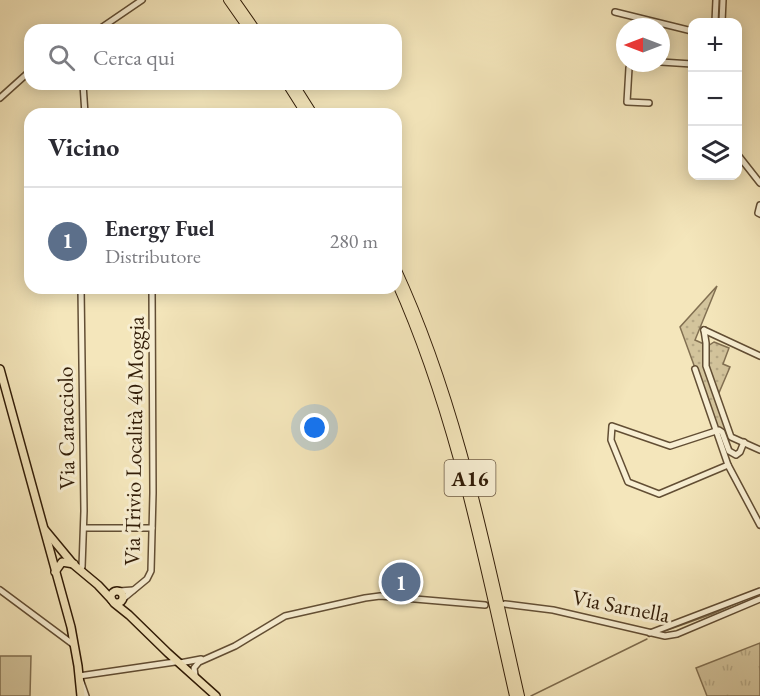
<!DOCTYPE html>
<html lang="it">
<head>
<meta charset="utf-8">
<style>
  :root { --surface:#fff; --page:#f2f2f3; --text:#2b2b33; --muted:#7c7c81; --line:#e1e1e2; --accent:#0b8043 }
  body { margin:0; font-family:"EB Garamond",serif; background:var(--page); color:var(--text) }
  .controls { position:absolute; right:18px; top:18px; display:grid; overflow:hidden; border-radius:12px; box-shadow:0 3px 15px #0003 }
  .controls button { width:54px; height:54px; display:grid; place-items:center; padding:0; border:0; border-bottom:2px solid var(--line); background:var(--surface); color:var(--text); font:30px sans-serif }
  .compass { position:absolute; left:616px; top:18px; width:54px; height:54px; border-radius:50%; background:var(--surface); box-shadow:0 3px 15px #0003; rotate:270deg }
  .you { position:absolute; left:315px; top:428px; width:21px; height:21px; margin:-15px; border:4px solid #fff; border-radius:50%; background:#1a73e8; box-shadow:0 0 0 9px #1a73e833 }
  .badge { display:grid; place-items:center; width:39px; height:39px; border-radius:50%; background:var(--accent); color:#fff; font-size:20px; font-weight:700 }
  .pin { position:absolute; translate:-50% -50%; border:3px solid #fff; box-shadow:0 2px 6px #0006 }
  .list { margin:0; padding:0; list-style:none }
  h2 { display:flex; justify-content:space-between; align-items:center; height:78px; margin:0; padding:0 24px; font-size:26px }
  h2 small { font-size:20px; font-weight:400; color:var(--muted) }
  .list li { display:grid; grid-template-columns:39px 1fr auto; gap:18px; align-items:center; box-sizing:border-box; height:108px; padding:0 24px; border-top:2px solid var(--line) }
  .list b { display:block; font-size:22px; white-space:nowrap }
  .list p { margin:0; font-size:20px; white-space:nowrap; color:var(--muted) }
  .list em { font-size:20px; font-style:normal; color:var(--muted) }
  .icon { flex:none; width:33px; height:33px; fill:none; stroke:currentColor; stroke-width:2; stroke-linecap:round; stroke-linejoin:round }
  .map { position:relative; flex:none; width:760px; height:696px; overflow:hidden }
  .search { position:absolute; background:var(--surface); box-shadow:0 3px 15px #0003; left:24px; top:24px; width:378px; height:66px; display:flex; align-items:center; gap:15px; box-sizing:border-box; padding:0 21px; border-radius:18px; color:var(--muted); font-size:22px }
  .panel { position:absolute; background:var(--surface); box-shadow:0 3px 15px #0003; left:24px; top:108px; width:378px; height:186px; border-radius:18px }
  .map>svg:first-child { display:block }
  .grass { fill:url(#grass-dots); stroke:#827052; stroke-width:1.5 }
  .park { fill:url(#park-tufts); stroke:#827052; stroke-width:1.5 }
  .garden { fill:#d3c49c; stroke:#827052; stroke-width:1.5 }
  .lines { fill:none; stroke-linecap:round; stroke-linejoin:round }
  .stream { stroke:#7e6c4e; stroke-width:1.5 }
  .minor-casing { stroke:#624e34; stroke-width:8 }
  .major-casing { stroke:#311c07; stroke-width:10 }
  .highway-casing { stroke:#311c07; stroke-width:10 }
  .minor { stroke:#f8efd3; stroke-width:5 }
  .major { stroke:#f4e6bb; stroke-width:7 }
  .highway { stroke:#f4e6bb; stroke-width:8 }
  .labels { text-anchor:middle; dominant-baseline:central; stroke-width:6; stroke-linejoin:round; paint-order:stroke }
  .shield { fill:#f8efd3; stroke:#6d5b44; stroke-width:1.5 }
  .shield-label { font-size:21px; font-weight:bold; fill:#311c07 }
  .street-label { font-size:22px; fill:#311c07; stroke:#f8efd3 }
</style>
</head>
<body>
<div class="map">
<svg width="760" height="696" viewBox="0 0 760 696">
  <defs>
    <pattern id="grass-dots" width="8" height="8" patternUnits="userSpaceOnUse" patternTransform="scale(1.5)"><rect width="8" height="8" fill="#d3c49c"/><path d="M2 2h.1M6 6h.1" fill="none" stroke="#b6a885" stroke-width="1.8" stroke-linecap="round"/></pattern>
    <pattern id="park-tufts" width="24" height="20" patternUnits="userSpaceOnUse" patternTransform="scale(1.5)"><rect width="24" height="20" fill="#d3c49c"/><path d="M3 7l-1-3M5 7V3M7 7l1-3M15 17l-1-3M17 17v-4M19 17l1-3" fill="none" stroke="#b6a885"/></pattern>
  </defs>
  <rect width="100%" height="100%" fill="#f4e6bb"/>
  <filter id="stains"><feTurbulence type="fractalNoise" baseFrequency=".00333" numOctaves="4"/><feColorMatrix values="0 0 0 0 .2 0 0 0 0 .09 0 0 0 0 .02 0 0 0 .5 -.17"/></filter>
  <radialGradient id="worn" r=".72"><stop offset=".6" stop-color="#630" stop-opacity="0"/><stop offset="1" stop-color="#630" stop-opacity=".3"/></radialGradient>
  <g class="grass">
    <polygon points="717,286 695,340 704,344 704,365 726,430 717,428 680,327"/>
    <polygon points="714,342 729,348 723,364 730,367 718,395 708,364 708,346"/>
  </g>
  <polygon class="park" points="760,643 760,696 707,696 696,668"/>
  <polygon class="garden" points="0,656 31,656 30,696 0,696"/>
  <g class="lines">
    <g class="stream">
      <polyline points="662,632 712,614 751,597"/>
      <polyline points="531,696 647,639"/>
    </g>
    <defs>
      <g id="minor">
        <polyline points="615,12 692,31"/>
        <polyline points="715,22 716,0"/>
        <polyline points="722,22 723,0"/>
        <polyline points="98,30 142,0"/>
        <polyline points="661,62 692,64"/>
        <polyline points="631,63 629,68 627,102 649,103"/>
        <polyline points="83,84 85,114"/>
        <polyline points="0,98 30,71"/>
        <polyline points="738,155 760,183"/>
        <polyline points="760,205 758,213 760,214"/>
        <polyline points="81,288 84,511 82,567"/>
        <polyline points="704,330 706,343 706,366 731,437 760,450"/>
        <polyline points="704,330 760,356"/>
        <polyline points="695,369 728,465 760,525"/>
        <polyline points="728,465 659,494 628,482 611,440 612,426 670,446 719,430 722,432 729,451 736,455 740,452 744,442"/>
        <polyline points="84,528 152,528"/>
        <polyline points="0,590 74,645"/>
        <polyline points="119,591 133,590"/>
        <polyline points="124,598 147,579 151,571 153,493 152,288"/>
        <polyline points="505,604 553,610 665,636 677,634 760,599"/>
        <polyline points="650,633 760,591"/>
        <polyline points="180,663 201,659"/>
        <polyline points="195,675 194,668 199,662 235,646 285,616 365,598 380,596 485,605"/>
        <polyline points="86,696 79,676 175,662"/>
      </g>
      <g id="major">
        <polyline points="0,369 71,627 78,666 81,696"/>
        <polyline points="45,530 74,565 98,585 112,600"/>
        <polyline points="55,572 62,562 74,564"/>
        <circle cx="117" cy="597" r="6"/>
        <polyline points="114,603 129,615 168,653 216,696"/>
      </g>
      <g id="highway">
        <polyline points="228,0 249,30"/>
        <polyline points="235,0 256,30"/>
        <polyline points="287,84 306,114"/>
        <polyline points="294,84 313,114"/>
        <path d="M396,268c63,136 91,283 124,428"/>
        <path d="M396,282c59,132 86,273 118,414"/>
      </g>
    </defs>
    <use href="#minor" class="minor-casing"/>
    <use href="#major" class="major-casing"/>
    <use href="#highway" class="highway-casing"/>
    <use href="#minor" class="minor"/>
    <use href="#major" class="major"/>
    <use href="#highway" class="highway"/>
  </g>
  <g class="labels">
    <rect class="shield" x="444.5" y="460" width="51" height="36" rx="4.5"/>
    <g class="shield-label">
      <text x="470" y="478">A16</text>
    </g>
    <g class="street-label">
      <text transform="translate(66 428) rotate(-91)">Via Caracciolo</text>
      <text transform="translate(134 441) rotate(-89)">Via Trivio Località 40 Moggia</text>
      <text transform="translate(621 606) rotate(11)">Via Sarnella</text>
    </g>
  </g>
  <rect width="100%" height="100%" filter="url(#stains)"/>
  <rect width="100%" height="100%" fill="url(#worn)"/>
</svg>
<div class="controls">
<button>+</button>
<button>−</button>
<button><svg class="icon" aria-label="layers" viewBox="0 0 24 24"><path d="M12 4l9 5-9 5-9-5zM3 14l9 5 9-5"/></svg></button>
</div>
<svg class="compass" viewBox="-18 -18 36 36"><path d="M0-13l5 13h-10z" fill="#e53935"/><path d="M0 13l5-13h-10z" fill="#7c7c81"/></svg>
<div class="you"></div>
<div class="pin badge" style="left:401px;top:582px;background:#5c6f8a">1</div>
<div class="search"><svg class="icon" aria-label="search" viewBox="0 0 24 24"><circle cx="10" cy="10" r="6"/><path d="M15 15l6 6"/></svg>Cerca qui</div>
<section class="panel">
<h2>Vicino<small></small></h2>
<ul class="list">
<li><span class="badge" style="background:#5c6f8a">1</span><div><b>Energy Fuel</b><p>Distributore</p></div><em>280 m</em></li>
</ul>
</section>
</div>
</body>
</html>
